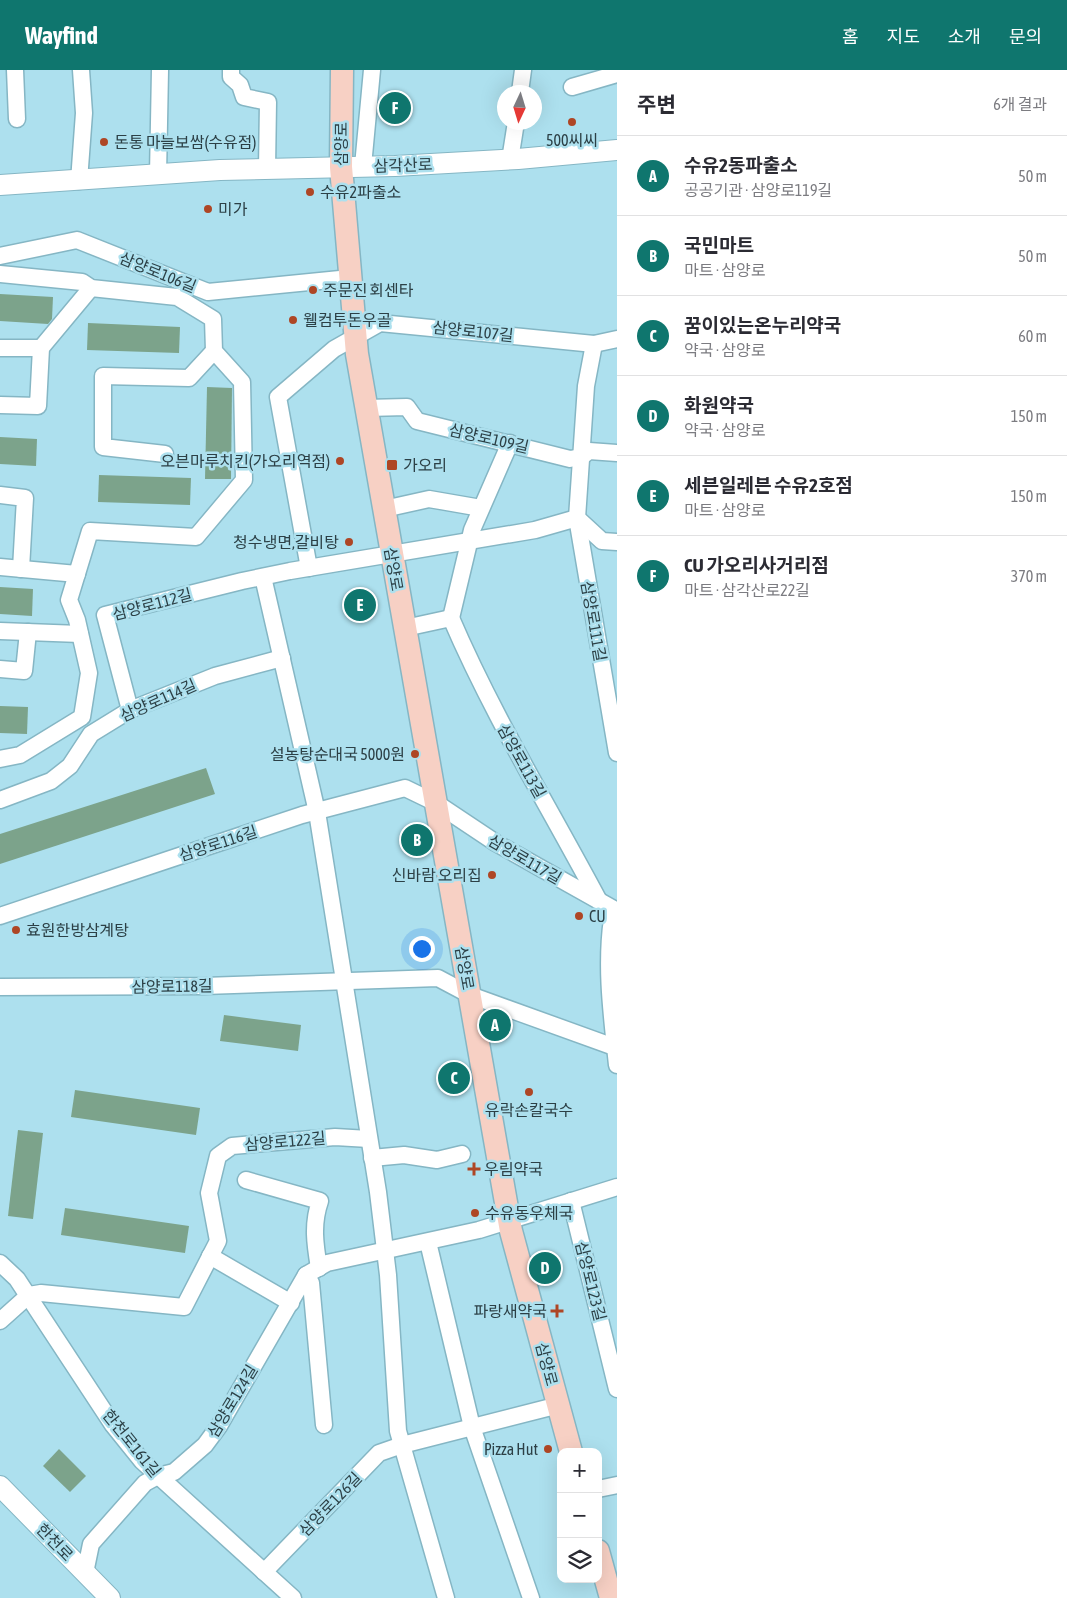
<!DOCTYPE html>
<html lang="ko">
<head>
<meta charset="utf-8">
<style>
  :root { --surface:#fff; --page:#f2f2f3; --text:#2b2b33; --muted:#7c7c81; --line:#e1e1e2; --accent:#0f766e }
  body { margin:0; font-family:"Asap Condensed","Noto Sans KR",sans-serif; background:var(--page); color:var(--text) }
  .controls { position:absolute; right:15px; bottom:15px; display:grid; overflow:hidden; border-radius:10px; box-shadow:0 5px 20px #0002 }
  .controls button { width:45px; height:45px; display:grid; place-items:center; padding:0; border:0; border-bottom:1px solid var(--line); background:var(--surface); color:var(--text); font:25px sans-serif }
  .compass { position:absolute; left:497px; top:15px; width:45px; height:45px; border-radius:50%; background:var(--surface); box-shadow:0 5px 20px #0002; rotate:184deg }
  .you { position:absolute; left:421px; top:878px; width:18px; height:18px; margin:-12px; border:4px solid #fff; border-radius:50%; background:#1a73e8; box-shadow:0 0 0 8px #1a73e833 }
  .badge { display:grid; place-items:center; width:32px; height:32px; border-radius:50%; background:var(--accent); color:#fff; font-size:16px; font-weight:700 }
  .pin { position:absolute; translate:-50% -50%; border:2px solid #fff; box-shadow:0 1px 5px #0006 }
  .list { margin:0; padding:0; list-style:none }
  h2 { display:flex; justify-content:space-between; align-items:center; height:65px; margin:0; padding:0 20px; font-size:21px }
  h2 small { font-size:16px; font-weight:400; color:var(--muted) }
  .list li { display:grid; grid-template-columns:32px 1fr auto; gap:15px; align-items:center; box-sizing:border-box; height:80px; padding:0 20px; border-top:1px solid var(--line) }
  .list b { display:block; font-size:19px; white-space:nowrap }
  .list p { margin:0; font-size:16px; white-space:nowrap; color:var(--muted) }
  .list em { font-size:16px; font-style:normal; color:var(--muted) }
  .icon { flex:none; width:28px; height:28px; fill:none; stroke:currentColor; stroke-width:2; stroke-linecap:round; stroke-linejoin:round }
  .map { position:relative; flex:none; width:617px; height:1528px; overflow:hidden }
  header { display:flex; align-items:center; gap:30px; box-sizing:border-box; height:70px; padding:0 25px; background:var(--accent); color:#fff }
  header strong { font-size:24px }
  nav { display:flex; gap:28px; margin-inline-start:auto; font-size:18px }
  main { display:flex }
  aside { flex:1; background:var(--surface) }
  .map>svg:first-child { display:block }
  .building { fill:#7ca38b }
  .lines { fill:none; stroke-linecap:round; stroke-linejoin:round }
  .minor-casing { stroke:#85b6c4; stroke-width:19 }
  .tertiary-casing { stroke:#85b6c4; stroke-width:22 }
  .secondary-casing { stroke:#85b6c4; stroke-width:25 }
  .minor { stroke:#fff; stroke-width:16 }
  .tertiary { stroke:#fff; stroke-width:20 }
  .secondary { stroke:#f7d0c4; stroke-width:22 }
  .poi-dot { fill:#ae4625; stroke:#ade0ee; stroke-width:2 }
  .labels { text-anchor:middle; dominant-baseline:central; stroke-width:5; stroke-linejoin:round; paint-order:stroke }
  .poi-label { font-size:16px; fill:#2c4046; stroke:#ade0ee; text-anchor:start }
  .street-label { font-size:16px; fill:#2c4046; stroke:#ade0ee }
</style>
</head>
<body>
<header>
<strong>Wayfind</strong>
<nav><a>홈</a><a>지도</a><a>소개</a><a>문의</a></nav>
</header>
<main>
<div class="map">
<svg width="617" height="1528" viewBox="0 0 617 1528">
  <rect width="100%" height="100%" fill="#ade0ee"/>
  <g class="building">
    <polygon points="0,224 53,227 52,249 48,254 0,251"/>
    <polygon points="88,253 180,257 179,283 87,280"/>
    <polygon points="207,317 232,318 231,409 205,409"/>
    <polygon points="0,367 37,369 36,396 0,394"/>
    <polygon points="99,405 191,408 190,435 98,432"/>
    <polygon points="0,517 33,519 32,546 0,544"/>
    <polygon points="0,636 28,637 27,664 0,663"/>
    <polygon points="206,698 215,724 0,794 0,764"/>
    <polygon points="224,945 301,955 298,981 220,971"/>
    <polygon points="75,1020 200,1038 196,1065 71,1047"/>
    <polygon points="18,1060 43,1063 33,1149 8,1146"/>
    <polygon points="65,1138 189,1156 185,1183 61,1165"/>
    <polygon points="59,1379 86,1406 70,1422 43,1396"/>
  </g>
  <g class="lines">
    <defs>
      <g id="minor">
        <polyline points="15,0 17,49"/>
        <polyline points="231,0 231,7 240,15 244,27 268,32 267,99"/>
        <polyline points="572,17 617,4"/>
        <polyline points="520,22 523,0"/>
        <polyline points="510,90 516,52"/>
        <polyline points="363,96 372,0"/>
        <polyline points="158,105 160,0"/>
        <polyline points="79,111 84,43 81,0"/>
        <polyline points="0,186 77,170 208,222 350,208"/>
        <polyline points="0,204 82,212 91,218 177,227 213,249 214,281 242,312 244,410 196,467 90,461 69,530 77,550 89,603 82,647 20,685 0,689"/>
        <polyline points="594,274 586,316 577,448 617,683"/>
        <polyline points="0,278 41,278"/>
        <polyline points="0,335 38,336 41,278 91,218"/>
        <polyline points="366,338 407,337 417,351 570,389 581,387 589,381 617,383"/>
        <polyline points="165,384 103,377 103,306 189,308 214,281"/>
        <polyline points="0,425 25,428 21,499"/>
        <polyline points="384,439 429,429 481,438"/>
        <polyline points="577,448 602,471 617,472"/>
        <polyline points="0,497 77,504"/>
        <polyline points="309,498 278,327 334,279 380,253 594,274 617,269"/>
        <polyline points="263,507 317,742 378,1122 388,1205 398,1361 446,1528"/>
        <polyline points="451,548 472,460 510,373"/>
        <path d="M405,558l46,-10c42,98 98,189 148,283"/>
        <polyline points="0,561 80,564"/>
        <polyline points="0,599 24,601 28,562"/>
        <polyline points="130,640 105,545 242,511 290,501 535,460 577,448"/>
        <polyline points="0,730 51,711 70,696 91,664 130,640 215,606 282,588"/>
        <polyline points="0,846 302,745 405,718 436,733 496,773 617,841"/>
        <path d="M617,849h-5c-7,49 0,98 5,146"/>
        <polyline points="0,917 204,916 438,908 470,925 617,978"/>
        <polyline points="372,1088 404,1085 437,1090 462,1084"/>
        <path d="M246,1110l74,21c-8,23 -5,43 -1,67"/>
        <polyline points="571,1131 617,1319"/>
        <polyline points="428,1172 472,1357 531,1528"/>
        <polyline points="210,1186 291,1233"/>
        <polyline points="0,1193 17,1209 113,1355 142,1391 293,1528"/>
        <polyline points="306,1205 311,1213 324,1355"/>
        <polyline points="0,1251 29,1225 41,1223 184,1237 218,1171 209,1123 218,1086 232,1076 335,1067 369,1069"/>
        <polyline points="598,1419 617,1415"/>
        <polyline points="264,1502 379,1383 402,1375 559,1335"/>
        <polyline points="85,1503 91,1474 145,1413 158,1406 174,1402 205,1375 219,1356 306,1205 327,1193 479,1160 617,1117"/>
      </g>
      <g id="tertiary">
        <polyline points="0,115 220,100 395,96 518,89 617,80"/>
        <polyline points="0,1416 110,1528"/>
      </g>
      <g id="secondary">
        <polyline points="342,0 341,97 357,284 511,1161 571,1382"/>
        <polyline points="598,1481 611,1528"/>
      </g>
    </defs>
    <use href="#minor" class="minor-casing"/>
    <use href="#tertiary" class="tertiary-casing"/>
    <use href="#secondary" class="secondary-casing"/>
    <use href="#minor" class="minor"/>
    <use href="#tertiary" class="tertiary"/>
    <use href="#secondary" class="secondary"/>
  </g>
  <g class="poi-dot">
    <circle cx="572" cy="52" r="5"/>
    <circle cx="104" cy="72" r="5"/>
    <circle cx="310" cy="122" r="5"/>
    <circle cx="208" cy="139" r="5"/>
    <circle cx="313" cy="220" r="5"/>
    <circle cx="293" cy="250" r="5"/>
    <circle cx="340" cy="391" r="5"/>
    <rect x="386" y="389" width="12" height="12" rx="2.5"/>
    <circle cx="349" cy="472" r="5"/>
    <circle cx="415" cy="684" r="5"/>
    <circle cx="492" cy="805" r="5"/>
    <circle cx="579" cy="846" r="5"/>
    <circle cx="16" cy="860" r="5"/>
    <circle cx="529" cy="1022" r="5"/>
    <path d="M471.5 1091.5h5v5h5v5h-5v5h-5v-5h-5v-5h5z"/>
    <circle cx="475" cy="1143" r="5"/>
    <path d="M554.5 1233.5h5v5h5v5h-5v5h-5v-5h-5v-5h5z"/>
    <circle cx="548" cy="1379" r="5"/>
  </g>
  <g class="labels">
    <g class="poi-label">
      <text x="572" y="70" text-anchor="middle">500씨씨</text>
      <text x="114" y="72">돈통 마늘보쌈(수유점)</text>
      <text x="320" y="122">수유2파출소</text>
      <text x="218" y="139">미가</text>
      <text x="323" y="220">주문진 회센타</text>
      <text x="303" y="250">웰컴투돈우골</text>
      <text x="330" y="391" text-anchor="end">오븐마루치킨(가오리역점)</text>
      <text x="403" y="395">가오리</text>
      <text x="339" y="472" text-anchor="end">청수냉면,갈비탕</text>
      <text x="405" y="684" text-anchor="end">설농탕순대국 5000원</text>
      <text x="482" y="805" text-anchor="end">신바람 오리집</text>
      <text x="589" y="846">CU</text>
      <text x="26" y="860">효원한방삼계탕</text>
      <text x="529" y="1040" text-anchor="middle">유락손칼국수</text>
      <text x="484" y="1099">우림약국</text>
      <text x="485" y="1143">수유동우체국</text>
      <text x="547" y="1241" text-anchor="end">파랑새약국</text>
      <text x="538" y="1379" text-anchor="end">Pizza Hut</text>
    </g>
    <g class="street-label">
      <text transform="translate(341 74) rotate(-90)">삼양로</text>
      <text transform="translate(403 95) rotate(-2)">삼각산로</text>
      <text transform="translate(158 202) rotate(22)">삼양로106길</text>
      <text transform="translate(473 261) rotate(6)">삼양로107길</text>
      <text transform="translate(489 368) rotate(13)">삼양로109길</text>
      <text transform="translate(394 499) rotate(80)">삼양로</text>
      <text transform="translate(152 534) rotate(-15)">삼양로112길</text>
      <text transform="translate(594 551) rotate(80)">삼양로111길</text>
      <text transform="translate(158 630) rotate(-24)">삼양로114길</text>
      <text transform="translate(522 691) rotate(61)">삼양로113길</text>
      <text transform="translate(218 773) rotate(-18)">삼양로116길</text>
      <text transform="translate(525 789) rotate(30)">삼양로117길</text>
      <text transform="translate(465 898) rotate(80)">삼양로</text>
      <text transform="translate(172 916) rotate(-1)">삼양로118길</text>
      <text transform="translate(285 1071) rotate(-5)">삼양로122길</text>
      <text transform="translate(591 1211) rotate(76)">삼양로123길</text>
      <text transform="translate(547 1294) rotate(75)">삼양로</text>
      <text transform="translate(232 1331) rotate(-59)">삼양로124길</text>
      <text transform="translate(132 1373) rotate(51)">한천로161길</text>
      <text transform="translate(330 1434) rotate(-46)">삼양로126길</text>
      <text transform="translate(55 1472) rotate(46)">한천로</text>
    </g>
  </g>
</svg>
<div class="controls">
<button>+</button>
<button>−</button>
<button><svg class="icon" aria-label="layers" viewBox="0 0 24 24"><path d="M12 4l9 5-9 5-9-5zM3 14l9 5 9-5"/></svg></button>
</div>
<svg class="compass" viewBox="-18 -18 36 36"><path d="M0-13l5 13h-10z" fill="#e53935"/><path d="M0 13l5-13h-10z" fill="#7c7c81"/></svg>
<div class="you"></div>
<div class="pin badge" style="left:495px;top:955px">A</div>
<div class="pin badge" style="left:417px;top:770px">B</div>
<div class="pin badge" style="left:454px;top:1008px">C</div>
<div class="pin badge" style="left:545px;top:1198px">D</div>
<div class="pin badge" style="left:360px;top:535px">E</div>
<div class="pin badge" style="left:395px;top:38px">F</div>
</div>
<aside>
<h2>주변<small>6개 결과</small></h2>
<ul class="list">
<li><span class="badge">A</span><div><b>수유2동파출소</b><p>공공기관 · 삼양로119길</p></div><em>50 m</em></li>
<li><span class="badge">B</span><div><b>국민마트</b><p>마트 · 삼양로</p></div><em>50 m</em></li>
<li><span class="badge">C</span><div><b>꿈이있는온누리약국</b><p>약국 · 삼양로</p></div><em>60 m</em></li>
<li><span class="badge">D</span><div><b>화원약국</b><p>약국 · 삼양로</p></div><em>150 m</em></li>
<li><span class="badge">E</span><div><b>세븐일레븐 수유2호점</b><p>마트 · 삼양로</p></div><em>150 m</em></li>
<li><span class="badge">F</span><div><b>CU 가오리사거리점</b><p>마트 · 삼각산로22길</p></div><em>370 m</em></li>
</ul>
</aside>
</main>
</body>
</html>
